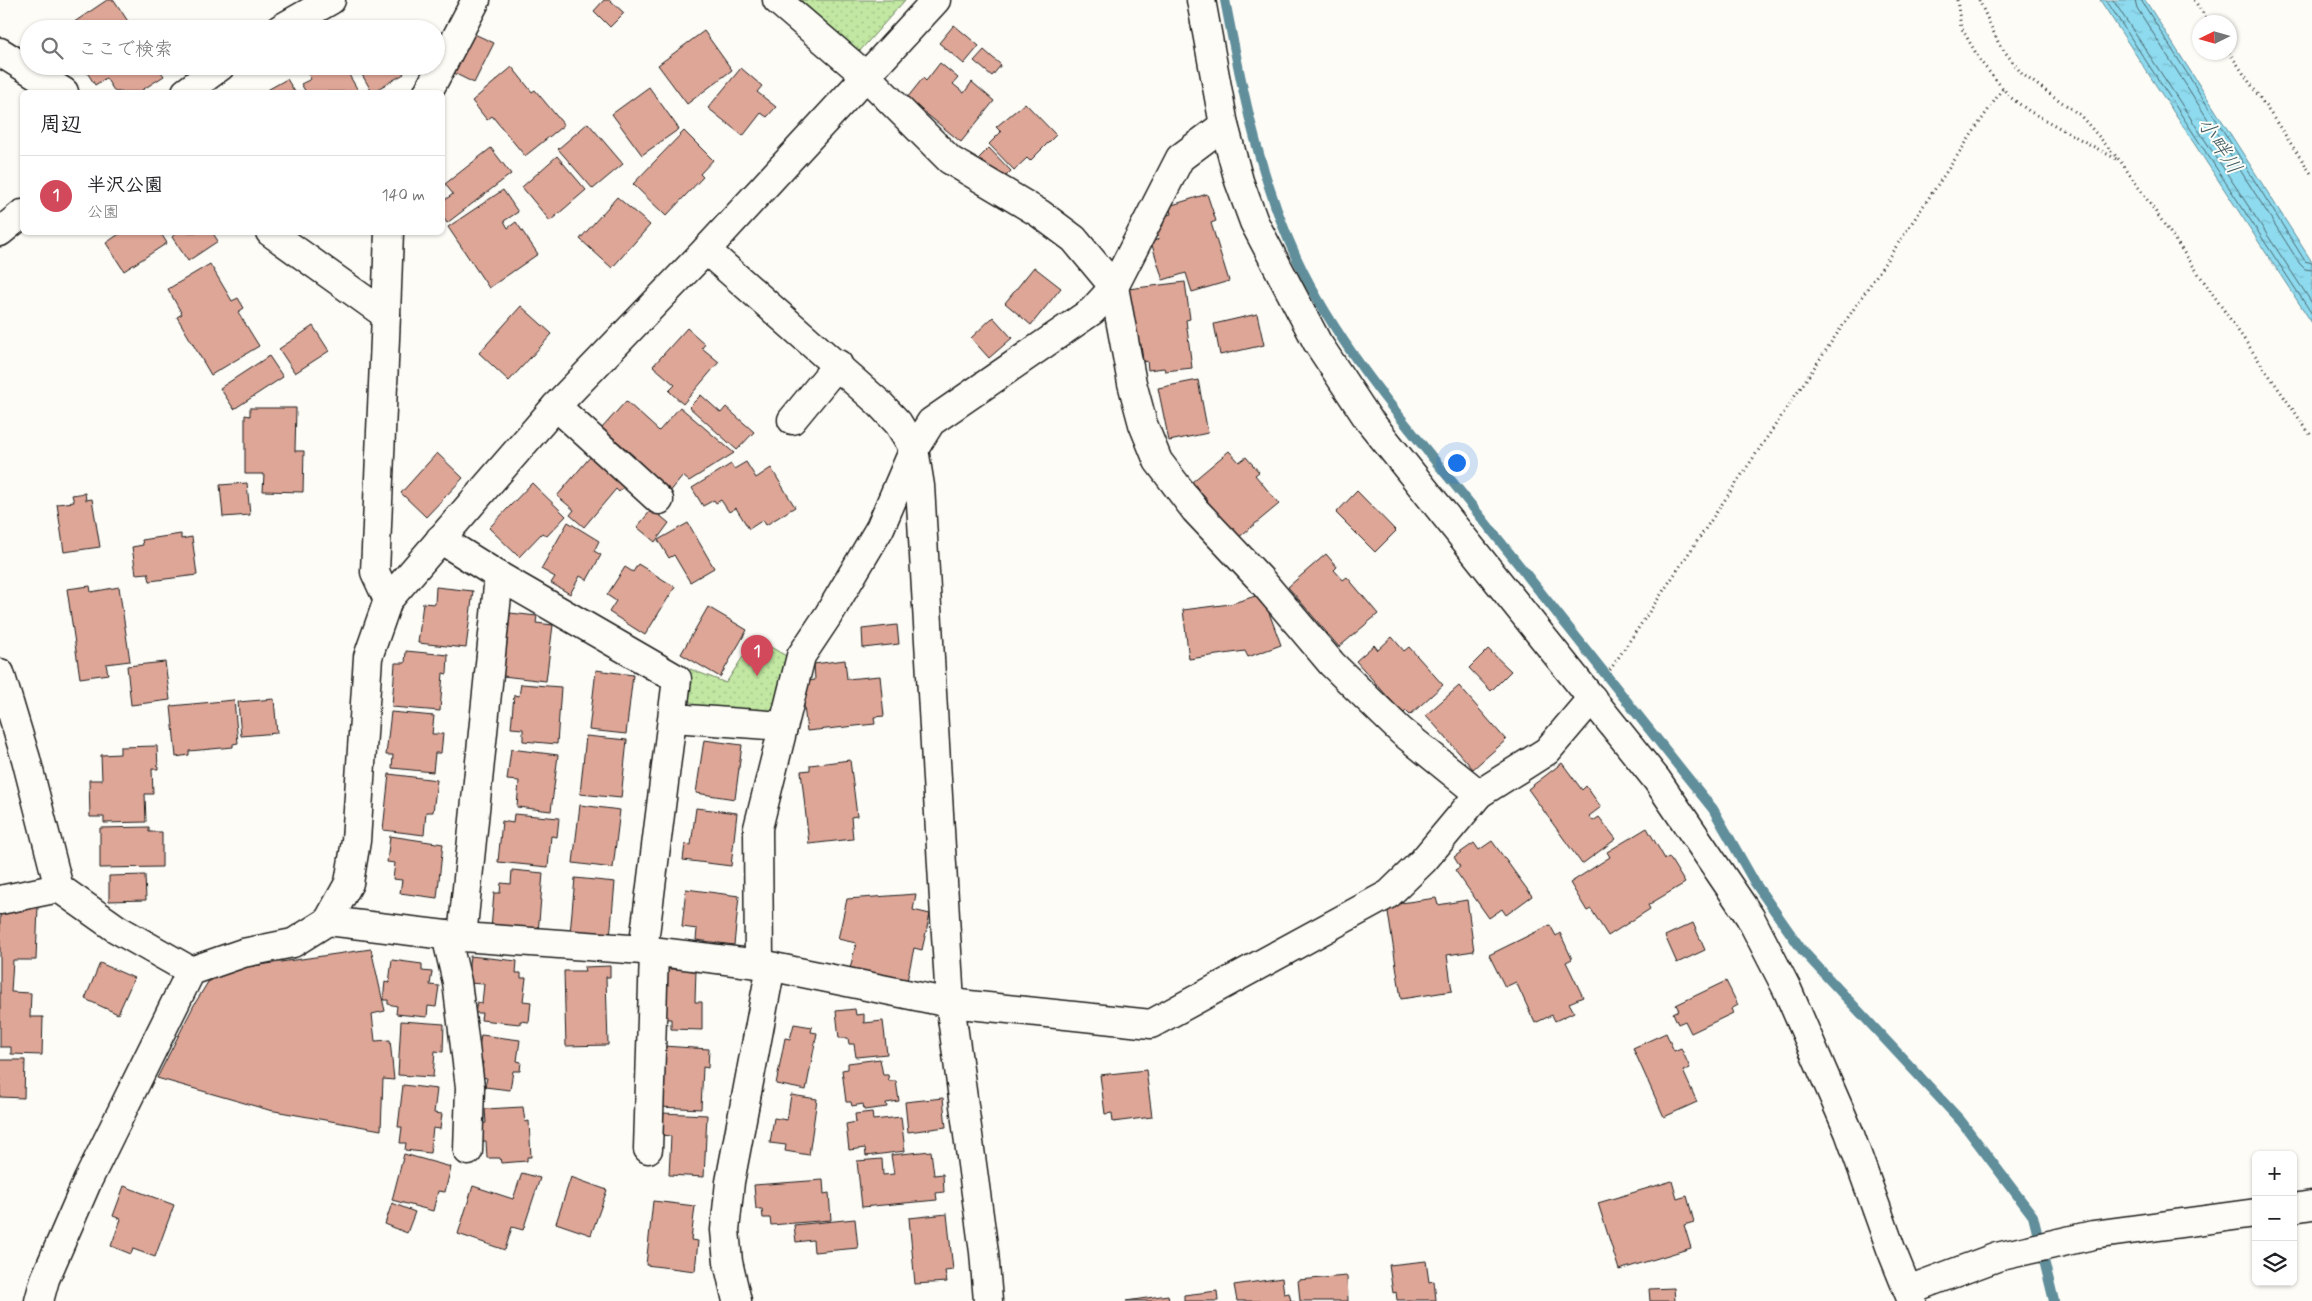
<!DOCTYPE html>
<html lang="ja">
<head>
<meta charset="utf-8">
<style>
  :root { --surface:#fff; --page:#f6f6f6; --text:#202124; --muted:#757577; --line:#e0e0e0; --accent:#d1495b }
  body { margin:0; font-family:Mynerve,"Klee One",sans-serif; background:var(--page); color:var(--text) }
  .controls { position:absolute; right:15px; bottom:15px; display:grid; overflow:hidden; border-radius:8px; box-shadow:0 1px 4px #0004 }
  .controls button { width:45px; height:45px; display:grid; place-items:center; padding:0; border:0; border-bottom:1px solid var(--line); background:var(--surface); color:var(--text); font:25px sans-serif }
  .compass { position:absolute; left:2192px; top:15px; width:45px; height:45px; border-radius:50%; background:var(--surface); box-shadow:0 1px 4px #0004; rotate:265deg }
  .you { position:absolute; left:1456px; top:462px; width:18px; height:18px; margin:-12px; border:4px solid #fff; border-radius:50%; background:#1a73e8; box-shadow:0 0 0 8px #1a73e833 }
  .badge { display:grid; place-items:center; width:32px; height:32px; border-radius:50%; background:var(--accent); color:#fff; font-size:16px; font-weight:700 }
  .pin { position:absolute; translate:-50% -41px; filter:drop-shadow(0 1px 2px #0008) }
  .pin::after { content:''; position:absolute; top:26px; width:18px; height:15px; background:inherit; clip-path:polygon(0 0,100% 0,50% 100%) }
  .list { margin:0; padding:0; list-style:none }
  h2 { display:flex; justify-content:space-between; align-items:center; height:65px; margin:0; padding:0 20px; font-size:21px }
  h2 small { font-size:16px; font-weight:400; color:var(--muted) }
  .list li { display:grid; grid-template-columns:32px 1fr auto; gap:15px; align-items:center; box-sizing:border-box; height:80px; padding:0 20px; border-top:1px solid var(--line) }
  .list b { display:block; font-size:19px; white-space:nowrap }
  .list p { margin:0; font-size:16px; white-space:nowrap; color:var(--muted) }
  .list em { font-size:16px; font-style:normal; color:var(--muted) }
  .icon { flex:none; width:28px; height:28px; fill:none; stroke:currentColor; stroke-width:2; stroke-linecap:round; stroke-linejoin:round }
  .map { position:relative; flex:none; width:2312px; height:1301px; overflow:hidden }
  .search { position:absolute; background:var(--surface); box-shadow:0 1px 4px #0004; left:20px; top:20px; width:425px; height:55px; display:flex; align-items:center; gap:12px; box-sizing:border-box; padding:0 18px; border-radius:28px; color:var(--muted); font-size:19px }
  .panel { position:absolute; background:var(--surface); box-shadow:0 1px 4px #0004; left:20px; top:90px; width:425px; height:145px; border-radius:8px }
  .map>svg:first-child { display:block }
  .park { fill:url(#park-dots); stroke:#6e825f }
  .water { fill:url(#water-ripples); stroke:#608e9a }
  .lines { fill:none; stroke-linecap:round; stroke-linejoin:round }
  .shore { stroke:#4a6870; stroke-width:1 }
  .stream { stroke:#608e9a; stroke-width:10 }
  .building { fill:#dea697; stroke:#1c1c1c }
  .minor-casing { stroke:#1c1c1c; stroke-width:31 }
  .path { stroke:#1c1c1c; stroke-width:3; stroke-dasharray:1 4; stroke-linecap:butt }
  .minor { stroke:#fdfcf7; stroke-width:28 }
  .labels { text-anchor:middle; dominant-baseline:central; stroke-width:4; stroke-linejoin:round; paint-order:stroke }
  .water-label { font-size:21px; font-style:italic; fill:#445e66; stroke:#fdfcf7 }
</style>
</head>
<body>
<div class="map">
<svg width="2312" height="1301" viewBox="0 0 2312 1301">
  <defs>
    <pattern id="park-dots" width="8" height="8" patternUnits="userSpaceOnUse" patternTransform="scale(1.25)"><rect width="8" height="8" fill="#c1e7a2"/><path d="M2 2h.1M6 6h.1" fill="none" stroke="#a5c68b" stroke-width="1.8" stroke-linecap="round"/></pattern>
    <pattern id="water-ripples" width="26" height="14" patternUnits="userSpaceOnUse" patternTransform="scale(1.25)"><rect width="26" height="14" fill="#8edaee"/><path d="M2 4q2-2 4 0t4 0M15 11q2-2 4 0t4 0" fill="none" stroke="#7abacc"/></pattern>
  </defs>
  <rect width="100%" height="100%" fill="#fdfcf7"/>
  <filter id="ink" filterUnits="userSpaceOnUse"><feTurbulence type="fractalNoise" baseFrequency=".02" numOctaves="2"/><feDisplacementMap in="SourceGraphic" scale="10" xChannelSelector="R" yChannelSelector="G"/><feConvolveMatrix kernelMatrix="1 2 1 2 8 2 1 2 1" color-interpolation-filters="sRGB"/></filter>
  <g filter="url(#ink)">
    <g class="park">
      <polygon points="795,0 905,0 858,53"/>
      <polygon points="755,638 788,657 779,704 764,715 696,709 686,696 690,669 726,683"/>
    </g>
    <polygon class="water" points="2100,0 2145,0 2312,262 2312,323"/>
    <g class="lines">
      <g class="shore">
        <polyline points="2106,0 2312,314"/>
        <polyline points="2113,0 2312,303"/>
        <polyline points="2135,0 2137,8 2300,264 2305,269 2312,270"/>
        <polyline points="2141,0 2305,261 2312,263"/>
      </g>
      <path class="stream" d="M1225,0c17,89 34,177 72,259 44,94 115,172 179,252 79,99 157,199 237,298l42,74 47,67 159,171 72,95 21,85"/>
    </g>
    <g class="building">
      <polygon points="107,0 114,0 133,29 64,29"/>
      <polygon points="604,0 610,0 624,13 610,27 594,11"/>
      <polygon points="954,25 979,46 964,64 939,43"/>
      <polygon points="704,31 732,70 687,104 658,65"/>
      <polygon points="470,32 494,43 474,83 450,71"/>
      <polygon points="984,50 1001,65 992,76 974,61"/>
      <polygon points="940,63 958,78 953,84 964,93 972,82 994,101 961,142 907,98 923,78 926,81"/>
      <polygon points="83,66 157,66 164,76 139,92 115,92 106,78 95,85"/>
      <polygon points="303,66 330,66 335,74 345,68 359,92 306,92 301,84 311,79"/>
      <polygon points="357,66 399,66 404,74 372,92"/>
      <polygon points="512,67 532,92 535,90 564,125 525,156 492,116 487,120 472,101"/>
      <polygon points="741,68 762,86 757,92 776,107 767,117 761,113 743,136 708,108"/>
      <polygon points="287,79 295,92 264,92"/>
      <polygon points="649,87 679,129 642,155 612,114"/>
      <polygon points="1025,103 1056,135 1030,161 1027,158 1014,170 989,144 1001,132 996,127"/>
      <polygon points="588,123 623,164 593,189 558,149"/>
      <polygon points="684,131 713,160 700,174 703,177 666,216 633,184"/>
      <polygon points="491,148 511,174 447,223 442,216 442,202 453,194 445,184"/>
      <polygon points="989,148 1011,171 1004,178 983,166 977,160"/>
      <polygon points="557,156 586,190 550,221 522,187"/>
      <polygon points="503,190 518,212 504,221 508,228 516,222 538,254 489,288 448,227"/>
      <polygon points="1207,194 1216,221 1211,223 1229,281 1192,292 1186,273 1163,280 1151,242 1159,239 1156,228 1163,226 1161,217 1171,214 1169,206"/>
      <polygon points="617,197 650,225 612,268 580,239"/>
      <polygon points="122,232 160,232 167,243 124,271 106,243"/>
      <polygon points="212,232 218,241 188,261 172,237 177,232"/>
      <polygon points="210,264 232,301 238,298 244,308 238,312 259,346 211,375 177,317 182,314 168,289"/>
      <polygon points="1034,267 1061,288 1031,325 1005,303"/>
      <polygon points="1185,282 1190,319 1186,320 1192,368 1165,371 1164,368 1148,370 1147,361 1143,362 1141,344 1134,344 1128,289"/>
      <polygon points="521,306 552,334 509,381 479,353"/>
      <polygon points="1257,314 1264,345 1220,355 1214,324"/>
      <polygon points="993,317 1012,338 989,358 971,338"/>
      <polygon points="313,326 329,351 295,373 279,349"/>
      <polygon points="687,328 705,344 702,348 719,362 683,404 669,391 675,385 653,366"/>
      <polygon points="269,356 283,377 234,409 220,388"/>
      <polygon points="1198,380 1208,433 1169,441 1158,388"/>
      <polygon points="701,395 721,413 726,407 754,432 737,450 689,407"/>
      <polygon points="626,401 659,431 680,407 734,453 689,481 683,476 669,493 632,460 635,457 602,428"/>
      <polygon points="250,408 296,408 295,451 304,451 303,492 263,491 264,474 245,474 245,415 250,416"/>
      <polygon points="1229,451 1239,462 1246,457 1259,472 1255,475 1279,504 1238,538 1220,516 1216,519 1204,504 1208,501 1192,482"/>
      <polygon points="437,453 463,478 426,517 401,493"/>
      <polygon points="591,456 625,485 619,492 616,489 584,527 570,515 574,510 557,496"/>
      <polygon points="746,462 756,478 771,468 795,507 766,525 763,520 749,529 736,508 729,512 721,500 716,503 714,500 703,506 692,488 731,464 734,469"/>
      <polygon points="247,483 250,515 223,517 220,485"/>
      <polygon points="532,483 566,516 547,536 542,533 519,557 489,528"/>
      <polygon points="1357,491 1396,531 1375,552 1336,513"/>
      <polygon points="85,493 86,500 92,499 100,547 64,552 57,504 74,502 72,495"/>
      <polygon points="652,509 669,523 655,542 637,527"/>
      <polygon points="568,522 599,541 594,551 601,555 587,580 580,576 570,594 551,583 555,577 541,569"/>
      <polygon points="688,523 714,568 690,582 674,555 669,558 658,540"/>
      <polygon points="181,534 181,539 192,537 197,575 150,581 148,573 136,574 132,547 143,545 142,540"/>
      <polygon points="1326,554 1337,567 1334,570 1343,580 1347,577 1378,614 1339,647 1288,587"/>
      <polygon points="638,564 675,587 645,635 609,612 616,601 607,595 625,567 633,572"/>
      <polygon points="90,586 91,592 119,587 130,661 106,664 108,674 80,678 67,589"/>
      <polygon points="436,587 473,591 466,648 418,643 423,603 435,604"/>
      <polygon points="1262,594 1281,645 1248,657 1245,651 1189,659 1183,610 1230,604"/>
      <polygon points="708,607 747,630 720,677 681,654"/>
      <polygon points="510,613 537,616 536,623 553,625 546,681 503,676"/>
      <polygon points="897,625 899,644 863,648 862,629"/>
      <polygon points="1392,637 1404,651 1409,647 1443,685 1410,715 1406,711 1403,714 1356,661 1374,645 1378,650"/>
      <polygon points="1488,649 1511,671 1491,691 1469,668"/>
      <polygon points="406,651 448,655 447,674 443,673 440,711 392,707 395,663 405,663"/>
      <polygon points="845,660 847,679 880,676 884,716 874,717 875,724 807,731 801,682 815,680 814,664"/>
      <polygon points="165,662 170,700 131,705 127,666"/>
      <polygon points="596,670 633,675 626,734 589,730"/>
      <polygon points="521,684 561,687 557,744 523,741 523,729 511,728 514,695 519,696"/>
      <polygon points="1459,686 1506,740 1473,769 1426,715"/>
      <polygon points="274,699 277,733 241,736 238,702"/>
      <polygon points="234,700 238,743 233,744 233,747 189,751 189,755 176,757 171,706"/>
      <polygon points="391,712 434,716 432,734 443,734 441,753 435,753 433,772 392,768 393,755 386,755"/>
      <polygon points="586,736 627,740 621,798 580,794"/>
      <polygon points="704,740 742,745 735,799 696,793"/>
      <polygon points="157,746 158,769 152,769 153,794 145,794 146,822 104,823 104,817 90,817 89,780 102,780 101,755 120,754 120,747"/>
      <polygon points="511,749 558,755 551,811 517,807 519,781 507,780"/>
      <polygon points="850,760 857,816 851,817 853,839 809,844 801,771 810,770 810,765"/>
      <polygon points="1562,763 1582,790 1586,786 1601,807 1589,816 1593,821 1599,817 1616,839 1582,864 1528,789"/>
      <polygon points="389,774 437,780 433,812 426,812 424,835 383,830"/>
      <polygon points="580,805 620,810 613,868 573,863"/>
      <polygon points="696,808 737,813 731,866 683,860 685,844 691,845"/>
      <polygon points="514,814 559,818 557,837 551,836 548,867 498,862 502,821 513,823"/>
      <polygon points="149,827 149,832 162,832 162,867 100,868 100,828"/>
      <polygon points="1647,828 1665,859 1669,857 1685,883 1648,905 1650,909 1608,936 1591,909 1587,911 1570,883 1610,857 1607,852"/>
      <polygon points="390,836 443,844 437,898 400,893 402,880 393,879 395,863 387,862"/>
      <polygon points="1492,841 1532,896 1506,915 1502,909 1489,918 1455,870 1460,867 1454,857 1474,843 1479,850"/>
      <polygon points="512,870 543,873 538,934 491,929 494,893 500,893 501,883 511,884"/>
      <polygon points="145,875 146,900 109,901 109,876"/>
      <polygon points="575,878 615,882 610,938 570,934"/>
      <polygon points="686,889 739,896 734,945 696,940 697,929 682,927"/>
      <polygon points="916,894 913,910 930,914 922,950 914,948 907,981 850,969 856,943 838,939 847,899"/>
      <polygon points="1436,898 1438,905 1467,900 1474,951 1447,955 1452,991 1401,999 1387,905"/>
      <polygon points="38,906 36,960 13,960 11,992 31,993 30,1017 43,1017 42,1055 11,1054 11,1047 0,1047 0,913"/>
      <polygon points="1693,923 1705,950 1677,963 1665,936"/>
      <polygon points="1550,925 1556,936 1560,933 1572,959 1566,962 1583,997 1569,1003 1574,1012 1555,1021 1552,1015 1535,1023 1516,982 1505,987 1489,955"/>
      <polygon points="371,949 385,1011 372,1014 375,1041 390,1040 394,1080 383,1079 381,1130 269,1110 157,1078 194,1005 208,982 232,969"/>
      <polygon points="470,956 517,961 516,973 521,973 521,978 526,978 523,1001 531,1002 529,1022 520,1021 520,1024 481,1020 482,1013 475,1013 477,1002 482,1003 484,984 467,983"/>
      <polygon points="392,960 422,964 422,971 432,972 430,985 439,986 436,1007 428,1006 427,1017 396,1014 397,1006 388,1004 388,1000 383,1000 385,982 389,983"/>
      <polygon points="100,963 134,978 118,1014 85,999"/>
      <polygon points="610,966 610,977 606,977 608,1045 566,1046 564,971 585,971 584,967"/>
      <polygon points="666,969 696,969 695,1002 702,1002 702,1030 671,1029 671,1019 665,1019"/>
      <polygon points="1726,981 1738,1005 1731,1009 1733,1013 1691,1033 1685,1021 1678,1024 1673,1013 1679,1010 1676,1005"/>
      <polygon points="855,1009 856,1015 864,1014 864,1023 883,1021 887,1054 856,1057 854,1044 849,1044 848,1038 839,1038 836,1011"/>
      <polygon points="401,1021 444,1024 443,1052 435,1051 433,1077 398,1075"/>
      <polygon points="794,1024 812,1027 811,1032 817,1033 806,1090 776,1084 785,1038 790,1039"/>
      <polygon points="1666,1033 1674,1051 1681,1048 1690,1068 1683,1071 1697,1102 1664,1117 1633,1048"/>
      <polygon points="481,1035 520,1040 517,1061 521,1062 520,1071 513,1071 510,1090 485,1087 487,1078 481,1077 483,1062 477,1061"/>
      <polygon points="663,1046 709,1049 708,1068 703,1067 701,1109 660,1107"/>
      <polygon points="880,1059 883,1075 888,1075 889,1081 896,1081 899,1101 886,1103 887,1107 864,1110 863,1104 852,1106 851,1102 846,1102 842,1070 848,1069 848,1063"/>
      <polygon points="0,1060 25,1060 24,1098 0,1097"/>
      <polygon points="1146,1070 1152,1117 1113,1122 1112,1113 1105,1114 1100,1075"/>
      <polygon points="403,1085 437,1089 434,1113 442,1114 440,1129 433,1128 430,1153 405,1150 406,1143 400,1143 402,1127 398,1127"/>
      <polygon points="791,1095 817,1099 809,1155 785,1151 786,1145 770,1143 774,1118 787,1120"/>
      <polygon points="943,1098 946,1127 908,1132 905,1102"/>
      <polygon points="523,1107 525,1122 529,1121 531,1157 527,1157 527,1161 501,1163 500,1158 487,1158 486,1141 482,1141 480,1124 486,1123 485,1109"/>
      <polygon points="872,1112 873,1120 901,1117 905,1151 866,1156 865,1148 849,1150 846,1124 856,1122 855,1114"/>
      <polygon points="662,1113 707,1115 704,1177 669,1175 671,1136 661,1135"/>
      <polygon points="931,1151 934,1175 943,1174 944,1192 936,1193 937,1200 862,1207 857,1161 882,1159 883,1175 894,1174 891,1155"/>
      <polygon points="404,1154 451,1167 445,1192 438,1191 433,1211 392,1200"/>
      <polygon points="522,1173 540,1178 523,1230 512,1227 505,1250 458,1234 473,1186 513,1199"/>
      <polygon points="571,1177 607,1190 591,1235 556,1223"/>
      <polygon points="823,1180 824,1194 829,1193 831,1220 771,1225 770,1218 763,1218 762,1209 756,1209 754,1185"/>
      <polygon points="1672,1181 1677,1199 1687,1196 1694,1222 1684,1225 1691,1248 1619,1270 1598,1203"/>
      <polygon points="124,1186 174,1205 155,1257 133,1249 131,1254 111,1246 121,1219 113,1216"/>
      <polygon points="653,1201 695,1206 691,1240 698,1241 695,1271 646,1265"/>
      <polygon points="392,1203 415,1212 407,1233 385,1224"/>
      <polygon points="947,1214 953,1270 945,1271 947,1282 915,1284 909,1218"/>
      <polygon points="855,1219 858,1248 814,1252 813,1240 796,1242 794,1225"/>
      <polygon points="1426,1261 1429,1282 1434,1281 1436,1300 1397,1300 1396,1292 1393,1293 1389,1265"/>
      <polygon points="1347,1276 1348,1301 1300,1301 1298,1280"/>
      <polygon points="1282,1278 1284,1294 1289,1293 1291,1301 1295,1301 1237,1301 1234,1285"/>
      <polygon points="1674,1288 1675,1301 1650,1301 1649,1289"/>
      <polygon points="1217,1291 1218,1301 1184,1301 1184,1295"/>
      <polygon points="1168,1295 1169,1301 1126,1301"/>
    </g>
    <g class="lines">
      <defs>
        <g id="minor">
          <polyline points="777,0 867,77 950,160 1039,213 1074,239 1114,287 1132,383 1143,424 1158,461 1195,510 1261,580 1332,664 1401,731 1479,794"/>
          <polyline points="1201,0 1224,125 1239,181 1254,222 1317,342 1368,419 1657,780 1750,917 1787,989 1849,1132 1891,1249 1912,1301"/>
          <polyline points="280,29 331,0"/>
          <polyline points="0,52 64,92"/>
          <polyline points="186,92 221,66"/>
          <polyline points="428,92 476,0"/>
          <polyline points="0,232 22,214"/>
          <polyline points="270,232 386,315 375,572 388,600"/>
          <polyline points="706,250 879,403 898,423 914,449 920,486 950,1003 984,1252 988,1301"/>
          <polyline points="386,315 389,232"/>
          <polyline points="556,406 659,500"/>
          <polyline points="792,420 838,364"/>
          <polyline points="440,539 499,576 677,679 643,950"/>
          <polyline points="0,673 26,759 59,888 117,929 191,971"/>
          <polyline points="674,718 782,726"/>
          <polyline points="0,900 59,888"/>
          <polyline points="328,921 462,937 643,950 759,964 950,1003 1151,1024 1389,894 1423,861 1479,794 1547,751 1592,698"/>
          <polyline points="446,935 457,982 470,1087 468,1151"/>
          <polyline points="462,937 499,576"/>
          <polyline points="759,964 758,828 801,656 829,614 880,528 914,449 931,422 1092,311 1114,287 1180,158 1224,125"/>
          <polyline points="648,1149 654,952"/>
          <polyline points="2293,1208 2312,1205"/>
          <polyline points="1908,1290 1997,1257 2093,1235 2256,1213"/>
          <polyline points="39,1301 45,1279 88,1180 191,971 243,953 293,943 328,921 349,883 356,841 368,657 388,600 556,406 706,250 936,0"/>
          <polyline points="737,1301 728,1262 725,1230 730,1182 771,966"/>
        </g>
      </defs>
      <use href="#minor" class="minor-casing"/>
      <g class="path">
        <polyline points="1957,0 1961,27 1981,62 2010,97 2029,111 2118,160"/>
        <polyline points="1979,0 1999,44 2022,74 2080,115 2121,162 2312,437"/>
        <polyline points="2194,0 2209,22"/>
        <polyline points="2229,52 2312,175"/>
        <polyline points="1610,670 2003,88"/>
      </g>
      <use href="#minor" class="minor"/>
    </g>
  </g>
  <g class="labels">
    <g class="water-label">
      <text transform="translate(2219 146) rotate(57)">小畔川</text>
    </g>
  </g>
</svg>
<div class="controls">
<button>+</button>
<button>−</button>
<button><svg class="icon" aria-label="layers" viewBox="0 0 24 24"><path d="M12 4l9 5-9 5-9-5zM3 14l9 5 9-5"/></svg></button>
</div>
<svg class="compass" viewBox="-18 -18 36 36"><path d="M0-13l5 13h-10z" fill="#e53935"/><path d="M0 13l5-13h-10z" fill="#757577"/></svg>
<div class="you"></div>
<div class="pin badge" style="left:757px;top:676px">1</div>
<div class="search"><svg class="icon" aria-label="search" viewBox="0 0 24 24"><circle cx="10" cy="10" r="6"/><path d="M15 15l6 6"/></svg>ここで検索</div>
<section class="panel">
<h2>周辺<small></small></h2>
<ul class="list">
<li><span class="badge">1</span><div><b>半沢公園</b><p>公園</p></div><em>140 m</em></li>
</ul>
</section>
</div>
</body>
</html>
